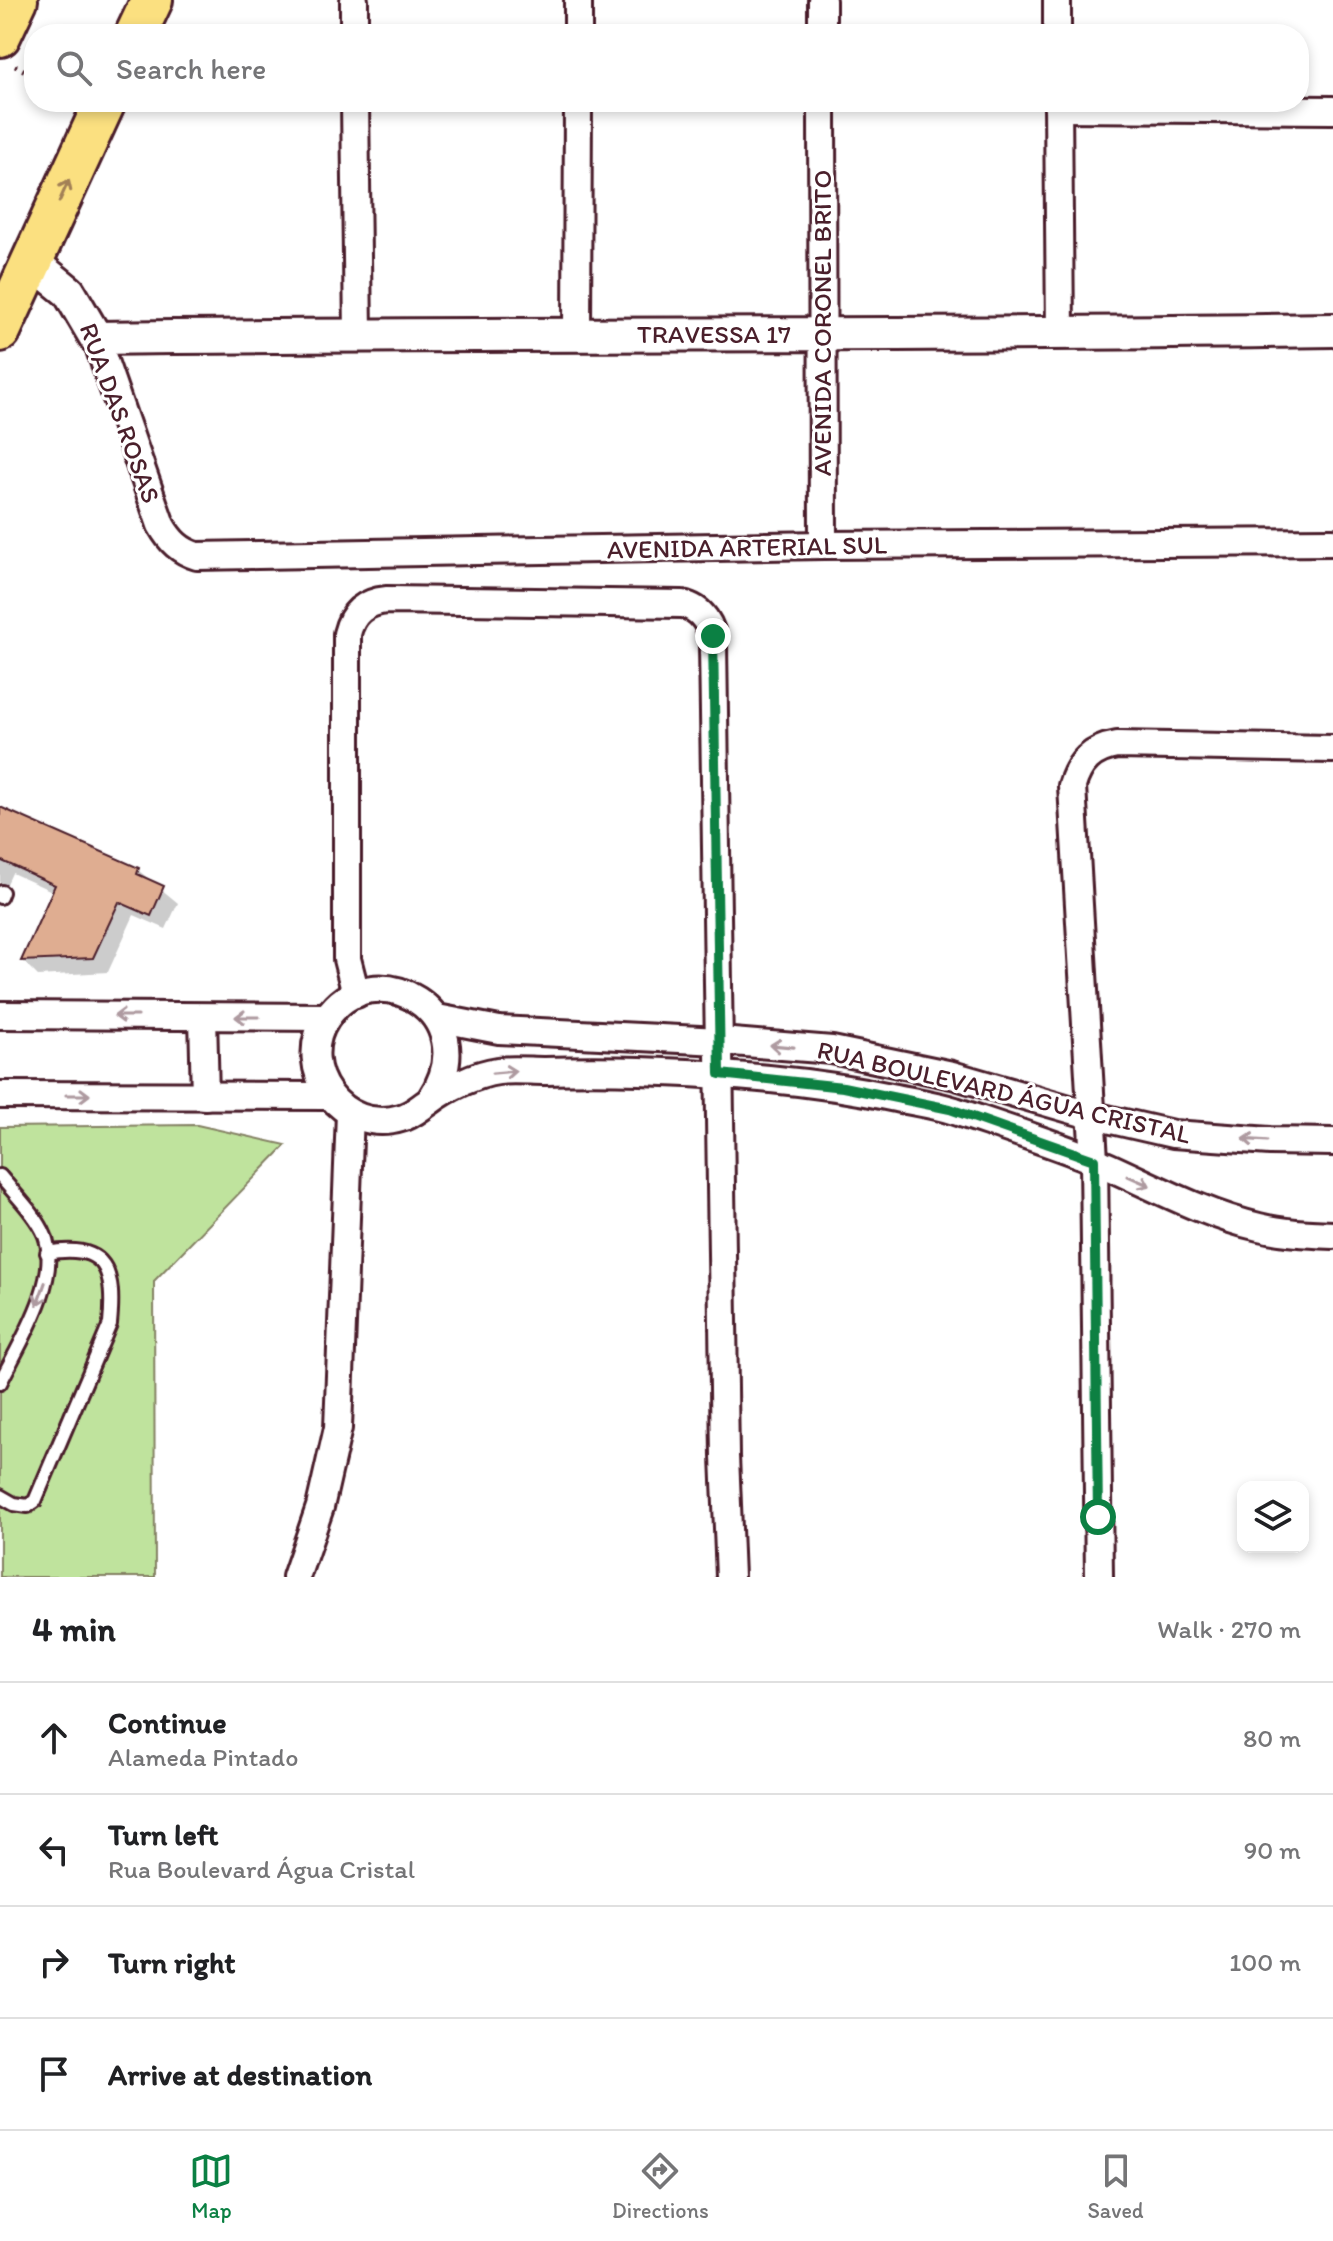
<!DOCTYPE html>
<html lang="en">
<head>
<meta charset="utf-8">
<style>
  :root { --surface:#fff; --page:#f2f2f2; --text:#202124; --muted:#757577; --line:#e0e0e0; --accent:#0b8043 }
  body { margin:0; font-family:Itim,sans-serif; background:var(--page); color:var(--text) }
  .controls { position:absolute; right:24px; bottom:24px; display:grid; overflow:hidden; border-radius:16px; box-shadow:0 4px 12px #0003 }
  .controls button { width:72px; height:72px; display:grid; place-items:center; padding:0; border:0; border-bottom:2px solid var(--line); background:var(--surface); color:var(--text); font:40px sans-serif }
  .stop { position:absolute; width:24px; height:24px; margin:-18px; border:6px solid #0b8043; border-radius:50%; background:#fff }
  .stop.end { background:#0b8043; border-color:#fff; box-shadow:0 2px 8px #0008 }
  .list { margin:0; padding:0; list-style:none }
  h2 { display:flex; justify-content:space-between; align-items:center; height:104px; margin:0; padding:0 32px; font-size:34px }
  h2 small { font-size:26px; font-weight:400; color:var(--muted) }
  .list li { display:grid; grid-template-columns:52px 1fr auto; gap:24px; align-items:center; box-sizing:border-box; height:112px; padding:0 32px; border-top:2px solid var(--line) }
  .list b { display:block; font-size:30px; white-space:nowrap }
  .list p { margin:0; font-size:26px; white-space:nowrap; color:var(--muted) }
  .list em { font-size:26px; font-style:normal; color:var(--muted) }
  .icon { flex:none; width:44px; height:44px; fill:none; stroke:currentColor; stroke-width:2; stroke-linecap:round; stroke-linejoin:round }
  .map { position:relative; flex:none; width:1333px; height:1577px; overflow:hidden }
  .search { position:absolute; background:var(--surface); box-shadow:0 4px 12px #0003; left:24px; right:24px; top:24px; height:88px; display:flex; align-items:center; gap:20px; box-sizing:border-box; padding:0 28px; border-radius:32px; color:var(--muted); font-size:30px }
  .sheet { height:552px; background:var(--surface) }
  nav { display:flex; justify-content:space-around; align-items:center; box-sizing:border-box; height:112px; border-top:2px solid var(--line); background:var(--surface); font-size:22px; color:var(--muted) }
  nav a { display:grid; justify-items:center; gap:4px }
  nav .on { color:var(--accent) }
  .map>svg:first-child { display:block }
  .green { fill:#bfe39d; stroke:#848164; stroke-width:2 }
  .shadow { fill:#0003 }
  .building { fill:#dfad91; stroke:#4a1f2b; stroke-width:2 }
  .lines { fill:none; stroke-linecap:round; stroke-linejoin:round }
  .service-casing { stroke:#4a1f2b; stroke-width:18 }
  .minor-casing { stroke:#4a1f2b; stroke-width:32 }
  .tertiary-casing { stroke:#4a1f2b; stroke-width:38 }
  .primary-casing { stroke:#4a1f2b; stroke-width:46 }
  .path { stroke:#4a1f2b; stroke-width:5; stroke-dasharray:2 6; stroke-linecap:butt }
  .service { stroke:#fff; stroke-width:12 }
  .minor { stroke:#fff; stroke-width:26 }
  .tertiary { stroke:#fff; stroke-width:32 }
  .primary { stroke:#fbe080; stroke-width:40 }
  .oneway { stroke:#a28056 }
  .oneway2 { stroke:#ae9aa0 }
  .route { stroke:#0b8043; stroke-width:10 }
  .labels { text-anchor:middle; dominant-baseline:central; stroke-width:6; stroke-linejoin:round; paint-order:stroke }
  .street-label { font-size:26px; fill:#4a1f2b; stroke:#fff }
</style>
</head>
<body>
<div class="map">
<svg width="1333" height="1577" viewBox="0 0 1333 1577">
  <rect width="100%" height="100%" fill="#fff"/>
  <filter id="ink" filterUnits="userSpaceOnUse"><feTurbulence type="fractalNoise" baseFrequency=".0125" numOctaves="2"/><feDisplacementMap in="SourceGraphic" scale="16" xChannelSelector="R" yChannelSelector="G"/><feConvolveMatrix kernelMatrix="1 2 1 2 8 2 1 2 1" color-interpolation-filters="sRGB"/></filter>
  <g filter="url(#ink)">
    <polygon class="green" points="197,1125 286,1145 154,1281 155,1577 0,1577 0,1127"/>
    <polygon class="shadow" points="0,809 138,870 178,903 166,929 134,915 108,972 38,976 23,961 54,892 12,873 0,899"/>
    <polygon class="building" points="0,807 139,868 137,874 164,886 151,916 119,902 93,958 21,961 55,885 0,860"/>
    <g class="lines">
      <defs>
        <g id="service">
          <polyline points="0,897 2,892"/>
          <path d="M0,1176c13,16 38,41 45,60 16,44 -26,108 -45,147"/>
          <path d="M0,1496l14,8 14,2 7,-5 75,-177c5,-52 -2,-82 -63,-71"/>
        </g>
        <g id="minor">
          <polyline points="354,0 354,34"/>
          <polyline points="1057,0 1057,34"/>
          <polyline points="578,34 578,0"/>
          <polyline points="822,34 822,0"/>
          <polyline points="355,102 358,334"/>
          <polyline points="822,102 823,545"/>
          <polyline points="1058,102 1060,335"/>
          <polyline points="1058,108 1333,110"/>
          <polyline points="577,334 578,102"/>
          <path d="M96,338l65,187c9,16 19,26 36,31l626,-11 510,-3"/>
          <path d="M356,994l-9,-35v-325c5,-21 18,-32 40,-34l295,4c20,4 31,22 31,41l12,811 5,121"/>
          <polyline points="0,1015 327,1017"/>
          <polyline points="203,1017 205,1096"/>
          <polyline points="437,1018 499,1030 720,1041 832,1050 952,1075 1090,1115 1173,1134 1270,1141 1333,1142"/>
          <polyline points="0,1095 329,1096"/>
          <path d="M431,1099c57,-86 -59,-151 -105,-80 -33,50 17,117 75,99 12,-3 19,-11 29,-17 17,-13 46,-27 68,-30 15,-2 32,0 47,0 32,-1 63,-1 95,0 86,3 172,9 256,27 19,4 40,7 59,13 47,16 95,31 141,50 53,23 106,53 163,66 24,6 49,7 74,8"/>
          <polyline points="296,1577 320,1507 338,1428 350,1113"/>
          <path d="M1099,1577l-5,-417 -22,-374c7,-24 20,-37 45,-41l216,4"/>
        </g>
        <path id="tertiary" d="M32,262l37,30 27,46c412,-6 825,-1 1237,-8"/>
        <g id="primary">
          <polyline points="136,34 152,0"/>
          <polyline points="0,36 17,0"/>
          <polyline points="0,331 105,102"/>
        </g>
      </defs>
      <use href="#service" class="service-casing"/>
      <use href="#minor" class="minor-casing"/>
      <use href="#tertiary" class="tertiary-casing"/>
      <use href="#primary" class="primary-casing"/>
      <polyline class="path" points="15,66 34,75"/>
      <use href="#service" class="service"/>
      <use href="#minor" class="minor"/>
      <use href="#tertiary" class="tertiary"/>
      <use href="#primary" class="primary"/>
    </g>
    <defs><path id="oneway-shaft" d="M-6 0H5M1.5-3L5.5 0L1.5 3" fill="none" stroke-width="1.6" stroke-linecap="round" stroke-linejoin="round" transform="scale(2)"/></defs>
    <use class="oneway" href="#oneway-shaft" transform="translate(64 191) rotate(-66)"/>
    <g class="oneway2">
      <use href="#oneway-shaft" transform="translate(126 1016) rotate(-180)"/>
      <use href="#oneway-shaft" transform="translate(247 1017) rotate(-180)"/>
      <use href="#oneway-shaft" transform="translate(782 1046) rotate(-175)"/>
      <use href="#oneway-shaft" transform="translate(504 1072) rotate(-5)"/>
      <use href="#oneway-shaft" transform="translate(78 1095)"/>
      <use href="#oneway-shaft" transform="translate(1255 1140) rotate(-176)"/>
      <use href="#oneway-shaft" transform="translate(1139 1181) rotate(24)"/>
      <use href="#oneway-shaft" transform="translate(41 1294) rotate(110)"/>
    </g>
  </g>
  <g class="lines" filter="url(#ink)">
    <polyline class="route" points="713,636 720,1074 843,1087 950,1109 1094,1160 1098,1517"/>
  </g>
  <g class="labels">
    <g class="street-label">
      <text transform="translate(822 323) rotate(-90)">AVENIDA CORONEL BRITO</text>
      <text x="714" y="334">TRAVESSA 17</text>
      <text transform="translate(120 413) rotate(70)">RUA DAS ROSAS</text>
      <text transform="translate(747 547) rotate(-1)">AVENIDA ARTERIAL SUL</text>
      <text transform="translate(1004 1092) rotate(13)">RUA BOULEVARD ÁGUA CRISTAL</text>
    </g>
  </g>
</svg>
<div class="controls">
<button><svg class="icon" aria-label="layers" viewBox="0 0 24 24"><path d="M12 4l9 5-9 5-9-5zM3 14l9 5 9-5"/></svg></button>
</div>
<div class="stop" style="left:1098px;top:1517px"></div>
<div class="stop end" style="left:713px;top:636px"></div>
<div class="search"><svg class="icon" aria-label="search" viewBox="0 0 24 24"><circle cx="10" cy="10" r="6"/><path d="M15 15l6 6"/></svg>Search here</div>
</div>
<section class="sheet">
<h2>4 min<small>Walk · 270 m</small></h2>
<ul class="list">
<li><svg class="icon" aria-label="ahead" viewBox="0 0 24 24"><path d="M12 20V5M6 11l6-6 6 6"/></svg><div><b>Continue</b><p>Alameda Pintado</p></div><em>80 m</em></li>
<li><svg class="icon" aria-label="left" viewBox="0 0 24 24"><path d="M17 20v-9H6M10 6l-5 5 5 5"/></svg><div><b>Turn left</b><p>Rua Boulevard Água Cristal</p></div><em>90 m</em></li>
<li><svg class="icon" aria-label="right" viewBox="0 0 24 24"><path d="M7 20v-9h11M14 6l5 5-5 5"/></svg><div><b>Turn right</b></div><em>100 m</em></li>
<li><svg class="icon" aria-label="arrive" viewBox="0 0 24 24"><path d="M6 21V4h12l-3 4 3 4H6"/></svg><div><b>Arrive at destination</b></div></li>
</ul>
</section>
<nav>
<a class="on"><svg class="icon" aria-label="map" viewBox="0 0 24 24"><path d="M3 6l6-2 6 2 6-2v14l-6 2-6-2-6 2zM9 4v14M15 6v14"/></svg>Map</a>
<a><svg class="icon" aria-label="directions" viewBox="0 0 24 24"><path d="M12 3l9 9-9 9-9-9zM9 14v-3h6M13 9l2 2-2 2"/></svg>Directions</a>
<a><svg class="icon" aria-label="saved" viewBox="0 0 24 24"><path d="M7 4h10v16l-5-4-5 4z"/></svg>Saved</a>
</nav>
</body>
</html>
